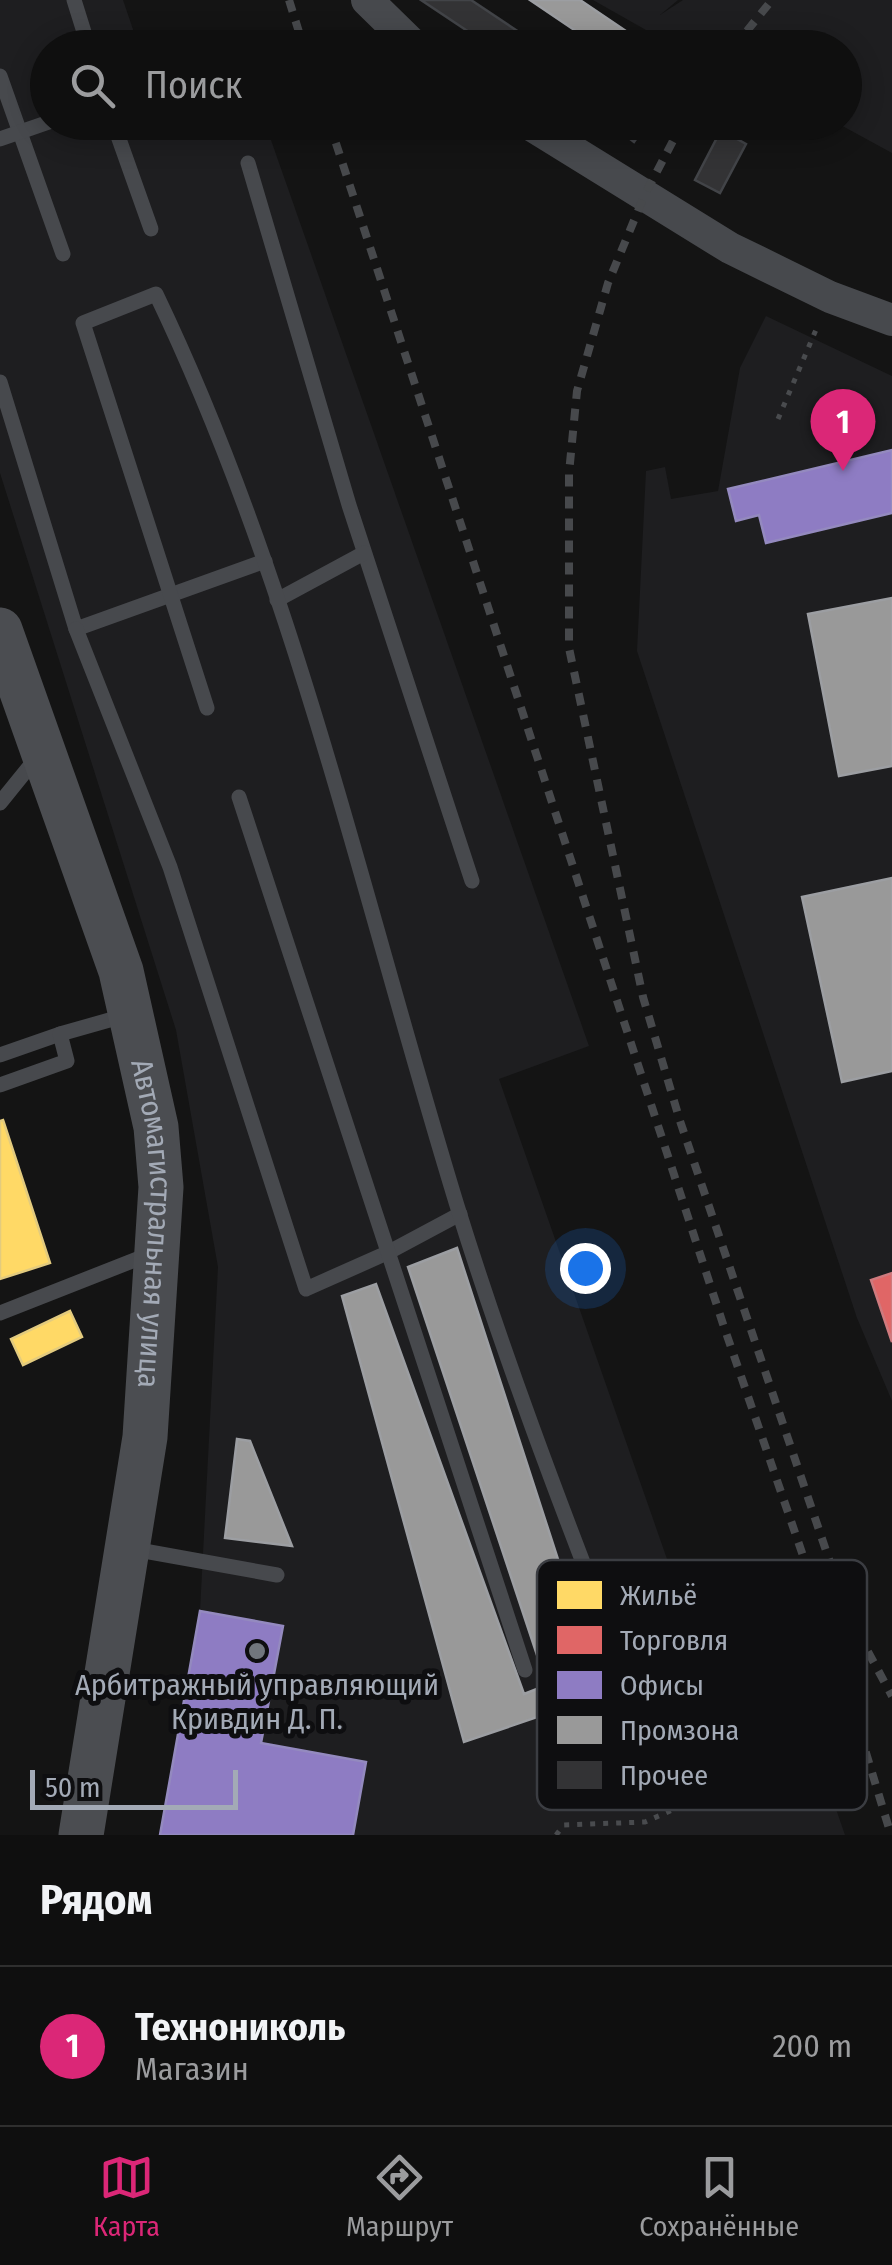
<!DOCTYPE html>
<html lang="ru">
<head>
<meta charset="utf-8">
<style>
  :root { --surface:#0f0f0f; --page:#181818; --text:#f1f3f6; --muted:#9b9c9e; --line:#2f2f2f; --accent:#db2777 }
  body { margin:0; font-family:"Fira Sans Condensed",sans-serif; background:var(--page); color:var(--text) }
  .scale { position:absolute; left:30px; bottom:25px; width:208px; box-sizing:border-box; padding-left:10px; border:5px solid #a3aab6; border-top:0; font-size:28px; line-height:35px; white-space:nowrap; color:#a3aab6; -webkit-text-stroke:8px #0e0e10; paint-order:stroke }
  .you { position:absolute; left:585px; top:1268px; width:35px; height:35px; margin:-25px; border:8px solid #fff; border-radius:50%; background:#1a73e8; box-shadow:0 0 0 15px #1a73e833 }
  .badge { display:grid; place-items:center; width:65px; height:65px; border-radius:50%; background:var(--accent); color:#fff; font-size:32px; font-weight:700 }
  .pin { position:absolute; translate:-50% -82px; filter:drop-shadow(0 2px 5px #0008) }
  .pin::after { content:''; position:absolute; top:52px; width:35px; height:30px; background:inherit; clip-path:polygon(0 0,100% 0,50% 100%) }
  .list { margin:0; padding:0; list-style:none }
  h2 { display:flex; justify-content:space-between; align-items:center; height:130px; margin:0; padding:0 40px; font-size:42px }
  h2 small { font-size:32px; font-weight:400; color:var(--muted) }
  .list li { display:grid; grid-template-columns:65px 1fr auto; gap:30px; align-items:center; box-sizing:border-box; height:160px; padding:0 40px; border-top:2px solid var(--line) }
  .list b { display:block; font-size:38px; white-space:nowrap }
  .list p { margin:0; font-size:32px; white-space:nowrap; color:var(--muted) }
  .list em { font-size:32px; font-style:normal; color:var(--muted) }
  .icon { flex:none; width:55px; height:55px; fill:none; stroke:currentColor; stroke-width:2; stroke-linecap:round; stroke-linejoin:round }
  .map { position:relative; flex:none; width:892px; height:1835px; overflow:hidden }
  .search { position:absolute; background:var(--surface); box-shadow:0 5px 25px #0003; left:30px; right:30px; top:30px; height:110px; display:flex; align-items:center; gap:25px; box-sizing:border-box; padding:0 35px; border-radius:55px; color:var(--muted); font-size:38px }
  .sheet { height:290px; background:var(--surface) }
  nav { display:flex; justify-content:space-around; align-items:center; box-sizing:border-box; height:140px; border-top:2px solid var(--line); background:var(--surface); font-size:28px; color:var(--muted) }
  nav a { display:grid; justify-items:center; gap:5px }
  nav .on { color:var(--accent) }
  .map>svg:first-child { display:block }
  .built { fill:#1e1e20 }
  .homes { fill:#ffd966; stroke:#e3cb7e; stroke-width:2.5 }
  .shops { fill:#e06666; stroke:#ce7a7e; stroke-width:2.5 }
  .offices { fill:#8e7cc3; stroke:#948abf; stroke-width:2.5 }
  .industry { fill:#999; stroke:#9c9ea2; stroke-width:2.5 }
  .building { fill:#333335; stroke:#424448; stroke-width:2.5 }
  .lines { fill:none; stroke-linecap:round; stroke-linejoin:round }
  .path { stroke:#494b4e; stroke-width:5; stroke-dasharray:5 8; stroke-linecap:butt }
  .lane { stroke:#47494d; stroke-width:15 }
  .street { stroke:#47494d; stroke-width:32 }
  .secondary { stroke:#4b4d51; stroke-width:45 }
  .rail { stroke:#47494c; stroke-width:8; stroke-dasharray:12 10; stroke-linecap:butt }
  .poi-dot { fill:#71767d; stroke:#0e0e10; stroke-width:4 }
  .labels { text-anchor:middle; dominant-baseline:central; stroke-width:10; stroke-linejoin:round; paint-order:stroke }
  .street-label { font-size:30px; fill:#a3aab6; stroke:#0e0e10 }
  .poi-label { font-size:30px; fill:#a3aab6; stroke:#0e0e10 }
  .key { fill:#0e0e10; stroke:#3b3d42; stroke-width:2.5 }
  .key-label { font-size:28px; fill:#a3aab6 }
</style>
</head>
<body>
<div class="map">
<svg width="892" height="1835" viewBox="0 0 892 1835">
  <rect width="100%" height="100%" fill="#141414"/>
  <g class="built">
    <polygon points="0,0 123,0 139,47 48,48 48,122 265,123 589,1046 499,1079 736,1756 811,1737 845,1835 353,1835 261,1743 282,1626 200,1611 218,1267 176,1030 0,473"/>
    <polygon points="593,0 678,0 660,15 683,0 892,0 892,153 837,123 844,122 844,48 676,47"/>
    <polygon points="766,316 892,376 892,1401 857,1318 637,651 646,471 665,467 671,499 718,491 740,368"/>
  </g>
  <g class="homes">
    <polygon points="3,1120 50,1263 0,1279 0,1121"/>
    <polygon points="70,1311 82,1337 23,1365 11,1339"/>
  </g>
  <polygon class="shops" points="892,1273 892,1342 871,1280"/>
  <g class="offices">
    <polygon points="892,450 892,513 766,543 759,515 736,521 728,489"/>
    <polygon points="200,1611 283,1626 261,1743 366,1762 353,1835 160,1835"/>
  </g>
  <g class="industry">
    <polygon points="530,0 580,0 651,48 601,48"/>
    <polygon points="892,598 892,766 839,776 808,614"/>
    <polygon points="892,878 892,1071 842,1082 802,897"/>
    <polygon points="457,1248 602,1695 464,1742 342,1296 376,1284 524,1694 547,1685 408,1267"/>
    <polygon points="237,1439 250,1441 292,1546 225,1538"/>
  </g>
  <g class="building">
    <polygon points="421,0 471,0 543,48 493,48"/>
    <polygon points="608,122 648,122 634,142"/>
    <polygon points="721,130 746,144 720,193 695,180"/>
  </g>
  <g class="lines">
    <g class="path">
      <polyline points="778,419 818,325"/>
      <polyline points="556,1835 564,1825 645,1822 733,1783 806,1763 840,1780"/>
    </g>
    <g class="lane">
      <polyline points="74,0 89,48"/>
      <polyline points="0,76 63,254"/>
      <polyline points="113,122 151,229"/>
      <polyline points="0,139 49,122"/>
      <polyline points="248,163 349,505 472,881"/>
      <polyline points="0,382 76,629 265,561"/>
      <polyline points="277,600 364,553"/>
      <polyline points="76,629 170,867 306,1289 389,1252 460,1214"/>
      <path d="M207,708l-124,-385 73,-29c140,292 208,610 303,918 45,144 99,287 154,428"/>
      <polyline points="239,797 525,1670"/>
      <polyline points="0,803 38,756"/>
      <polyline points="0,1055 60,1034"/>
      <polyline points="0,1085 67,1061 60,1034 127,1015"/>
      <polyline points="0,1313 150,1254"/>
      <polyline points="133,1549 277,1575"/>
    </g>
    <g class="street">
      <polyline points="367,0 416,48"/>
      <polyline points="526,122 730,248 830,297 892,320"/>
    </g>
    <path class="secondary" id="s1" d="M0,630l121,341 35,156 5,60 -16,250 -64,398"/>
    <g class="rail">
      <polyline points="289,0 304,48"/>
      <polyline points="733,48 772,0"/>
      <polyline points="329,122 723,1324 829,1631 891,1835"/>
      <polyline points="683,122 645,194 608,283 577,391 569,473 569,648 643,997 680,1121 851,1624"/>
      <polyline points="847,1613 892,1696"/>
    </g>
  </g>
  <circle class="poi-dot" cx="257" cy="1651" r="10"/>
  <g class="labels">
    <g class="street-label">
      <text stroke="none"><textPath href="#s1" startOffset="618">Автомагистральная улица</textPath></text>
    </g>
    <g class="poi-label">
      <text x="257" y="1685">Арбитражный управляющий<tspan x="257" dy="34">Кривдин Д. П.</tspan></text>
    </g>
  </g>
  <rect x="537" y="1560" width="330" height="250" rx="15" class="key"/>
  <rect x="557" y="1581" width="45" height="28" fill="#ffd966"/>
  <rect x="557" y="1626" width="45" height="28" fill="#e06666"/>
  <rect x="557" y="1671" width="45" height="28" fill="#8e7cc3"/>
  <rect x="557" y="1716" width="45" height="28" fill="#999"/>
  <rect x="557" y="1761" width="45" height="28" fill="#333335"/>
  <g class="key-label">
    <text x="620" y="1605">Жильё</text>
    <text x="620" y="1650">Торговля</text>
    <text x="620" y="1695">Офисы</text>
    <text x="620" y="1740">Промзона</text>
    <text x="620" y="1785">Прочее</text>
  </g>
</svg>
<div class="scale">50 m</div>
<div class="you"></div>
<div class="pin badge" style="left:843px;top:471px">1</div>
<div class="search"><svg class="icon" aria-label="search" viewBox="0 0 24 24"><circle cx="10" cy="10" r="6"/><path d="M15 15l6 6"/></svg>Поиск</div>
</div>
<section class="sheet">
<h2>Рядом<small></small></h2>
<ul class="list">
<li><span class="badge">1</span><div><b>Технониколь</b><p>Магазин</p></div><em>200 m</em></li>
</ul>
</section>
<nav>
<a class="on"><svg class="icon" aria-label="map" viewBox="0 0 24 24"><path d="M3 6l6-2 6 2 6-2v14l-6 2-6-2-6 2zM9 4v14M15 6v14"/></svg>Карта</a>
<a><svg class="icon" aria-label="directions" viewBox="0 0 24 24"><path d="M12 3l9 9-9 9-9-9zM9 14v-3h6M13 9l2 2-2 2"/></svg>Маршрут</a>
<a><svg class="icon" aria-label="saved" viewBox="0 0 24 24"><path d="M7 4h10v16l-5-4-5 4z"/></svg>Сохранённые</a>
</nav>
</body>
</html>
